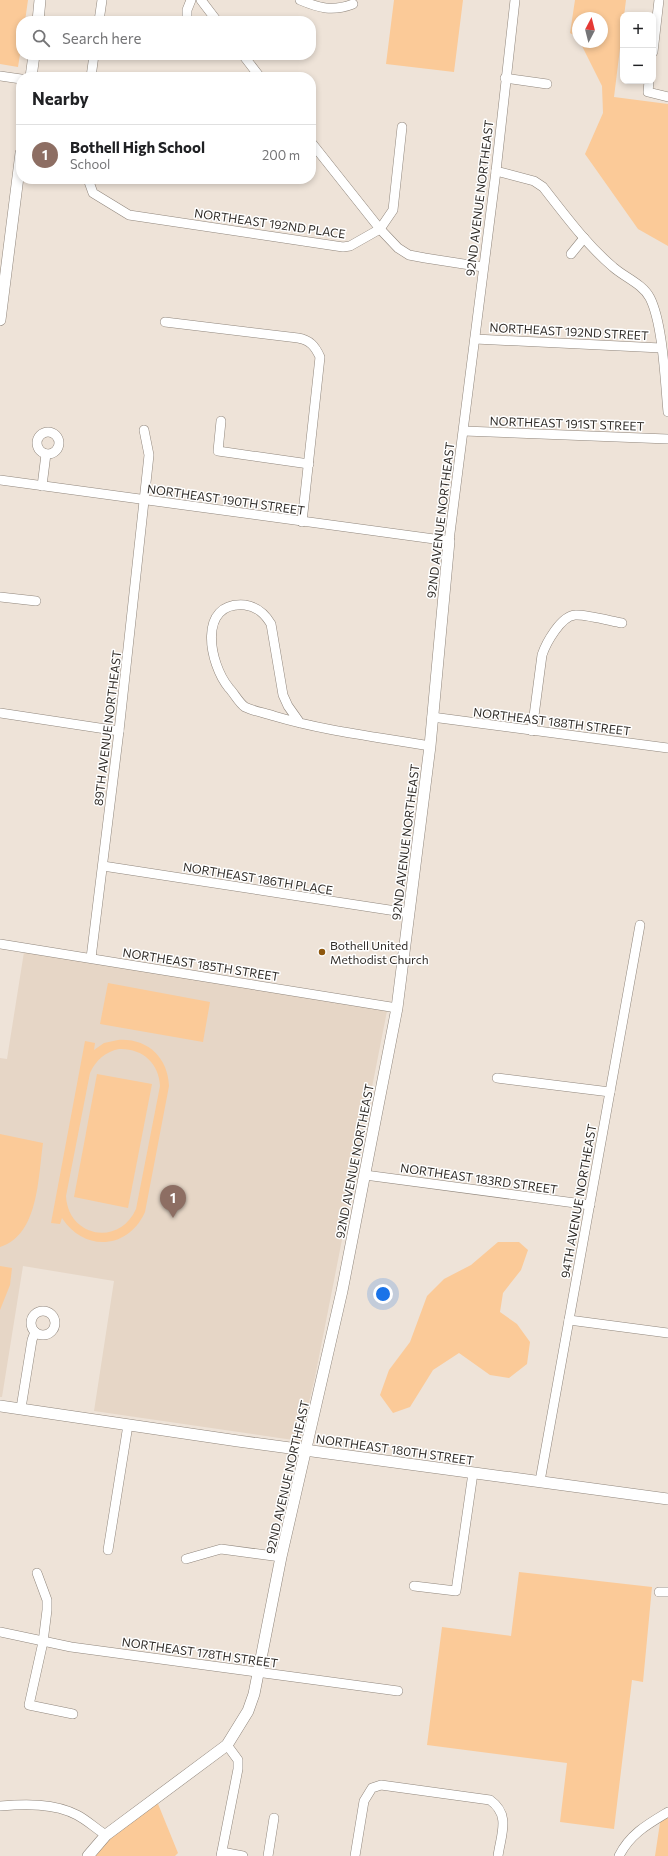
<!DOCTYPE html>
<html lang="en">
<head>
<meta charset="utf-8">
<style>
  :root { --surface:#fff; --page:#f2f2f2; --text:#202124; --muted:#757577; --line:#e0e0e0; --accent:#ea580c }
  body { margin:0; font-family:Commissioner,sans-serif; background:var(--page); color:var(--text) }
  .controls { position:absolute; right:12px; top:12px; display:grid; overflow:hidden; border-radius:8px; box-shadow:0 2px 6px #0003 }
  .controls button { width:36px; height:36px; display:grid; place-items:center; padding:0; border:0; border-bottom:1px solid var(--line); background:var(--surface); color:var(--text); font:20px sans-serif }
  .compass { position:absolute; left:572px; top:12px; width:36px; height:36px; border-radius:50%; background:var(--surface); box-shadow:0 2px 6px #0003; rotate:7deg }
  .you { position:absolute; left:383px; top:1294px; width:14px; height:14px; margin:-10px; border:3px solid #fff; border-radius:50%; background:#1a73e8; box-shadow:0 0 0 6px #1a73e833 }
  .badge { display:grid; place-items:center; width:26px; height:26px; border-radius:50%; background:var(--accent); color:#fff; font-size:13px; font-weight:700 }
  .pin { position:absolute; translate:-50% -33px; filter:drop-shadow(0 1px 2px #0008) }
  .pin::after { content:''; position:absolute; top:21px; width:14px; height:12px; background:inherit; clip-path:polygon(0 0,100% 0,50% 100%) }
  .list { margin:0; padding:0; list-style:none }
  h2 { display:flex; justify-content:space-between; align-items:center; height:52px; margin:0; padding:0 16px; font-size:17px }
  h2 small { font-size:13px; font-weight:400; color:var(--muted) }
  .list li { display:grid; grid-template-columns:26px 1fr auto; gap:12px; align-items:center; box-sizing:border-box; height:60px; padding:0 16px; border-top:1px solid var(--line) }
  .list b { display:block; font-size:15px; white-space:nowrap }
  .list p { margin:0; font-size:13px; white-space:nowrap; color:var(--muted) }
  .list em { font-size:13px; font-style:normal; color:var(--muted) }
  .icon { flex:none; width:22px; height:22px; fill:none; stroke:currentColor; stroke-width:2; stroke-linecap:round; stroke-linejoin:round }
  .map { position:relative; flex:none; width:668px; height:1856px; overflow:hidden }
  .search { position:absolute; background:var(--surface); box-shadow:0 2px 6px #0003; left:16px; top:16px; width:300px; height:44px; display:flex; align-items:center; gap:10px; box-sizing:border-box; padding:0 14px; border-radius:16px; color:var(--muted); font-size:15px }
  .panel { position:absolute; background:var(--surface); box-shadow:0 2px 6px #0003; left:16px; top:72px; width:300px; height:112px; border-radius:16px }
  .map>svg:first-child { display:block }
  .built { fill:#e6d6c6 }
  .green { fill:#fbca98; fill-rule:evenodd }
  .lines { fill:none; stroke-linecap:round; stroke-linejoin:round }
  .minor-casing { stroke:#90867c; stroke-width:10 }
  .tertiary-casing { stroke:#90867c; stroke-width:12 }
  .minor { stroke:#fff; stroke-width:9 }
  .tertiary { stroke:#fff; stroke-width:11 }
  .poi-dot { fill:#8e570c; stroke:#fff; stroke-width:1.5 }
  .labels { text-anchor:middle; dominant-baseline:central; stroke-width:3; stroke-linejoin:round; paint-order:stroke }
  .street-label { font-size:12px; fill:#312d29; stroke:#fff }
  .poi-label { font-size:12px; fill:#312d29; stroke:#fff; text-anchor:start }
</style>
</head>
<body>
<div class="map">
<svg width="668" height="1856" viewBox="0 0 668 1856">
  <rect width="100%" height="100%" fill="#eee3d8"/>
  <polygon class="built" points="24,952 387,1011 315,1377 300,1441 94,1411 114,1281 23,1266 2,1397 0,1397 0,1058 7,1059"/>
  <g class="green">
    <polygon points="0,0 28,0 25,21 21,21 21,48 18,67 0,64"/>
    <polygon points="394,0 463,0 454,72 386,64"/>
    <polygon points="575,0 626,0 614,97 668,104 668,246 638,229 585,154 603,113 602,86 580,42 602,42 602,18 578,18 578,38 570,33"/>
    <polygon points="108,983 210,1002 203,1042 100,1024"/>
    <path d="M118,1040c29,-2 50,17 51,46l-24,126c-17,38 -61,40 -83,6l-2,6 -9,-1 34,-182 10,2 -1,7 10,-7zM119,1049c23,-1 40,14 41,37l-24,123c-17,38 -68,28 -70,-13l24,-123c6,-13 15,-21 29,-24z"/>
    <polygon points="97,1074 152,1084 128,1208 74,1197"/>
    <path d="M0,1134l43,9c-5,34 -4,92 -43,104z"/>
    <polygon points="498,1242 519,1242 528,1250 521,1270 503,1293 500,1312 517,1324 530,1342 527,1364 509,1378 490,1375 459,1353 433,1370 410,1407 393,1413 380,1395 389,1370 410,1342 427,1296 444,1279 471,1265"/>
    <polygon points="0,1266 12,1268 10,1285 0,1310"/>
    <polygon points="519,1572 652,1587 643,1682 632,1680 614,1829 560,1822 567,1763 427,1745 442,1627 511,1636"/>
    <polygon points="156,1799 178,1853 175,1856 88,1856"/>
    <polygon points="668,1812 668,1856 655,1856 661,1816"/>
  </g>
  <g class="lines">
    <defs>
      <g id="minor">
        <polyline points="201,0 217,21"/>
        <path d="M300,0c19,8 32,12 53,4"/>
        <polyline points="99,21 102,0"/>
        <polyline points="187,21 187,10 191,0"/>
        <polyline points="653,52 659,0"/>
        <polyline points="243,55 260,77"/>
        <polyline points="0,76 21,79"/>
        <polyline points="91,77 94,55"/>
        <polyline points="505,78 547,84"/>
        <polyline points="649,81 648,92 668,97"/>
        <polyline points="311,142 380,229 398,248 409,255 425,258 483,267"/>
        <path d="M496,171l38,10 9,6c22,28 43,57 70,80 11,10 30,17 37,31 13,26 15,83 18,114"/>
        <polyline points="88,179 93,193 129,215 343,247 350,246 380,229 393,210 402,127"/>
        <polyline points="571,254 584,238"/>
        <path d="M165,322l133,16c12,2 17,8 22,19l-18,165"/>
        <polyline points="475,339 661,348"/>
        <polyline points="221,421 218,451 309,464"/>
        <polyline points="464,431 668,439"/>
        <circle cx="48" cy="443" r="11"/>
        <polyline points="0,480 449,541 496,171 515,0"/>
        <polyline points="42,486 46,454"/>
        <polyline points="0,597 36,601"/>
        <polyline points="0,713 119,731"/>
        <polyline points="432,717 668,748"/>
        <path d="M300,723l-12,-17 -5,-11 -12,-71c-6,-10 -13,-17 -26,-19 -48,-4 -36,59 -16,83 5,5 10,15 16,19 8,4 20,6 29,9 50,15 104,21 156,30"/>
        <path d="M532,731l10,-76c4,-12 19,-39 33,-40 10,-1 36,6 47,8"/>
        <polyline points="103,866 409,913"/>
        <polyline points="0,944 397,1008"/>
        <polyline points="91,958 119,731 149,455 144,430"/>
        <polyline points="497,1078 610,1092"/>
        <polyline points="365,1175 590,1205"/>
        <circle cx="43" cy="1323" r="12"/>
        <polyline points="569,1320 668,1333"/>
        <polyline points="21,1408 32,1340 35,1332"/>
        <polyline points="540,1481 640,925"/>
        <polyline points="108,1550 128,1425"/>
        <polyline points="186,1559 221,1549 281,1557"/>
        <polyline points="37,1573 47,1600 47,1610 43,1642 29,1705 73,1714"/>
        <polyline points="414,1586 456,1591 473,1473"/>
        <polyline points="659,1592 668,1592"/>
        <polyline points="0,1632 71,1647 398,1691"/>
        <path d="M0,1806c25,-2 54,-3 77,9 10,5 19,14 29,20"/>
        <polyline points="222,1852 243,1856"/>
        <polyline points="221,1856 238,1769 238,1760 227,1745"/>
        <polyline points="268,1856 274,1818"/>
        <path d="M355,1856l9,-55 8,-13 9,-3 109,15c21,15 11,34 8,56"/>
        <path d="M619,1856c11,-22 29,-32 49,-44"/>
      </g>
      <g id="tertiary">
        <polyline points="38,21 40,0"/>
        <polyline points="31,77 34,55"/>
        <polyline points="0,320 21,153"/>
        <polyline points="0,1406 238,1441 668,1499"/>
        <polyline points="88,1856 106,1835 227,1745 248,1711 254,1694 281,1557 342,1291 397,1008 430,746 449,541"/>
      </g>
    </defs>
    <use href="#minor" class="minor-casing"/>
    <use href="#tertiary" class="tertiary-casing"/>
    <use href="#minor" class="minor"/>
    <use href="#tertiary" class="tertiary"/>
  </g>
  <circle class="poi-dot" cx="322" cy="952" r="4"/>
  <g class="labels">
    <g class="street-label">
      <text transform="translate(479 198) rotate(-83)">92ND AVENUE NORTHEAST</text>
      <text transform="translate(270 223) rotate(8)">NORTHEAST 192ND PLACE</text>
      <text transform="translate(569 331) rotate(3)">NORTHEAST 192ND STREET</text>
      <text transform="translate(567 423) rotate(2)">NORTHEAST 191ST STREET</text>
      <text transform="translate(226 499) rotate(8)">NORTHEAST 190TH STREET</text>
      <text transform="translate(440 520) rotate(-83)">92ND AVENUE NORTHEAST</text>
      <text transform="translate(552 721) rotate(7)">NORTHEAST 188TH STREET</text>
      <text transform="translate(107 728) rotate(-83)">89TH AVENUE NORTHEAST</text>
      <text transform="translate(405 842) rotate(-83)">92ND AVENUE NORTHEAST</text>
      <text transform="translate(258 878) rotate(9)">NORTHEAST 186TH PLACE</text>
      <text transform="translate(201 964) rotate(9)">NORTHEAST 185TH STREET</text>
      <text transform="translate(354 1161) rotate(-79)">92ND AVENUE NORTHEAST</text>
      <text transform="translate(479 1178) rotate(8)">NORTHEAST 183RD STREET</text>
      <text transform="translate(578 1201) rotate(-80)">94TH AVENUE NORTHEAST</text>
      <text transform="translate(395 1449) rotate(8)">NORTHEAST 180TH STREET</text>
      <text transform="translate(287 1477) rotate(-77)">92ND AVENUE NORTHEAST</text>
      <text transform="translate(200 1652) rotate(8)">NORTHEAST 178TH STREET</text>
    </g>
    <g class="poi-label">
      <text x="330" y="945">Bothell United<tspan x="330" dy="14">Methodist Church</tspan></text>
    </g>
  </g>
</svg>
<div class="controls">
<button>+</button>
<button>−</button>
</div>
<svg class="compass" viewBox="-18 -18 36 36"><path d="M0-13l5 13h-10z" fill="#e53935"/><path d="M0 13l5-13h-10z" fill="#757577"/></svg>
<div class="you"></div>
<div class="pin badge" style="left:173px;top:1218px;background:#8d6e63">1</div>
<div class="search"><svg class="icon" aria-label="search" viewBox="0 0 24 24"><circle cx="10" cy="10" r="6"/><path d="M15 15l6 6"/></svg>Search here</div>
<section class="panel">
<h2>Nearby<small></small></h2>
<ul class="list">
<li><span class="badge" style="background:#8d6e63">1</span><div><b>Bothell High School</b><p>School</p></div><em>200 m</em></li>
</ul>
</section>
</div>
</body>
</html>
